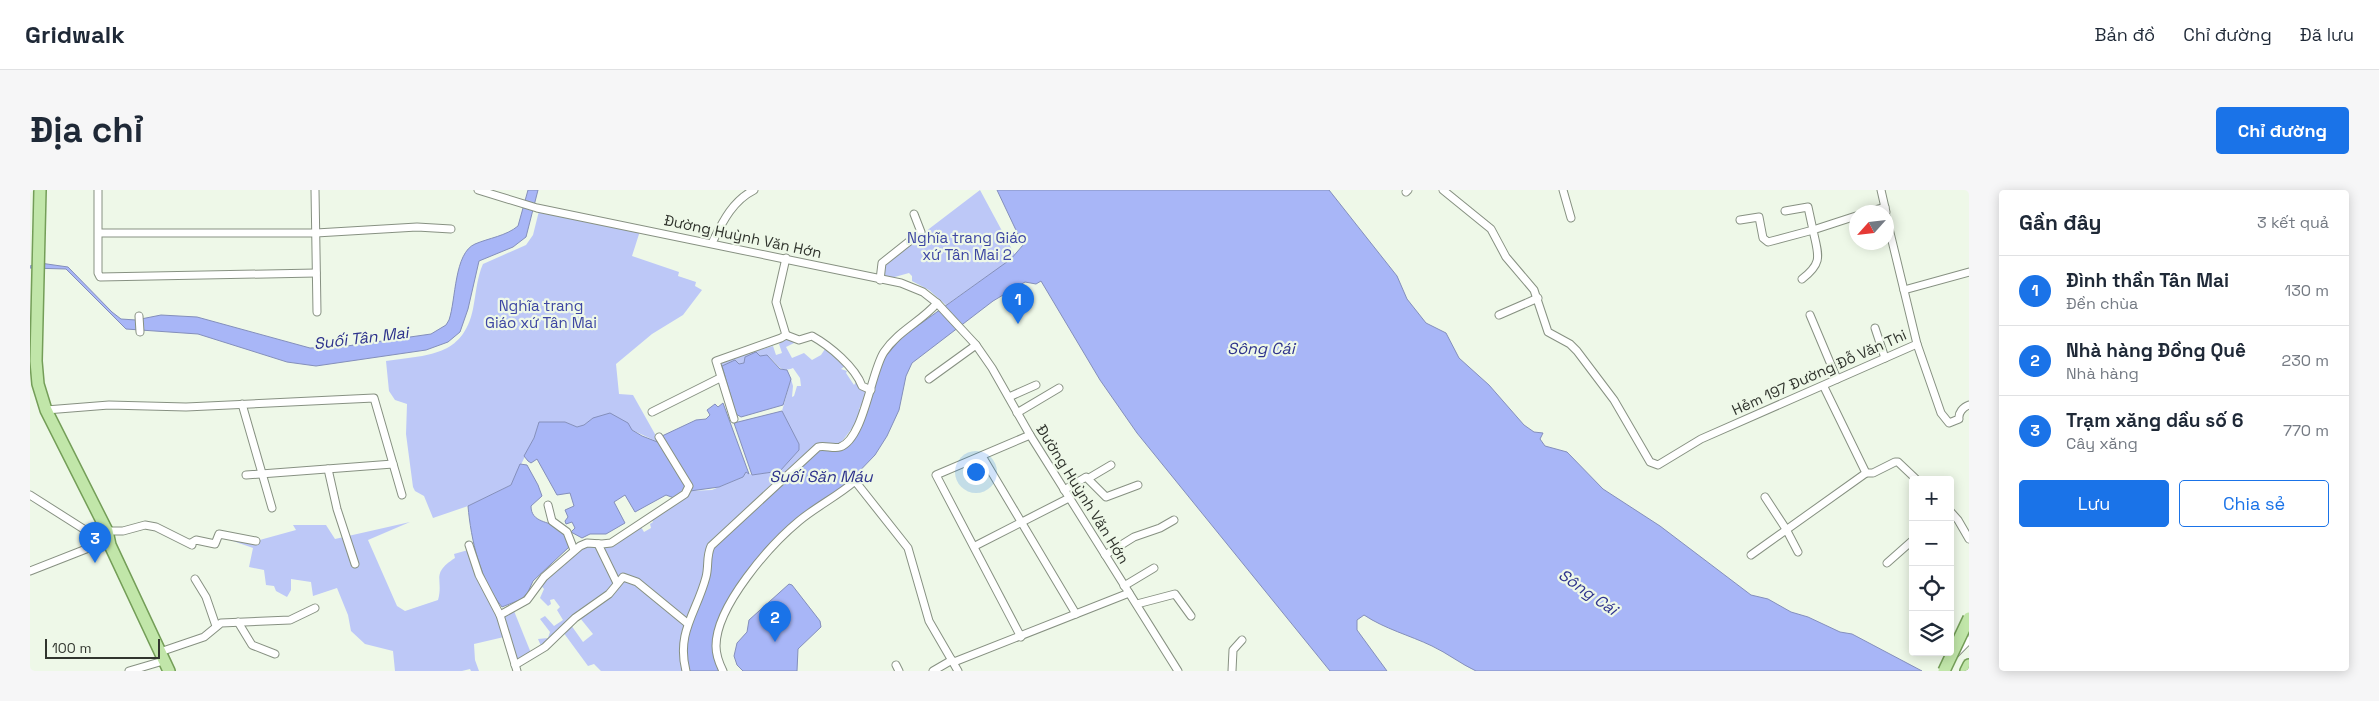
<!DOCTYPE html>
<html lang="vi">
<head>
<meta charset="utf-8">
<style>
  :root { --surface:#fff; --page:#f6f6f7; --text:#1f2937; --muted:#747a83; --line:#e0e1e3; --accent:#1a73e8 }
  body { margin:0; font-family:"Space Grotesk",sans-serif; background:var(--page); color:var(--text) }
  .controls { position:absolute; right:15px; bottom:15px; display:grid; overflow:hidden; border-radius:5px; box-shadow:0 2px 12px #0003 }
  .controls button { width:45px; height:45px; display:grid; place-items:center; padding:0; border:0; border-bottom:1px solid var(--line); background:var(--surface); color:var(--text); font:25px sans-serif }
  .compass { position:absolute; left:1819px; top:15px; width:45px; height:45px; border-radius:50%; background:var(--surface); box-shadow:0 2px 12px #0003; rotate:243deg }
  .scale { position:absolute; left:15px; bottom:12px; width:115px; box-sizing:border-box; padding-left:5px; border:2px solid #31352e; border-top:0; font-size:14px; line-height:18px; white-space:nowrap; color:#31352e; -webkit-text-stroke:4px #eef8e8; paint-order:stroke }
  .you { position:absolute; left:945px; top:281px; width:18px; height:18px; margin:-12px; border:4px solid #fff; border-radius:50%; background:#1a73e8; box-shadow:0 0 0 8px #1a73e833 }
  .badge { display:grid; place-items:center; width:32px; height:32px; border-radius:50%; background:var(--accent); color:#fff; font-size:16px; font-weight:700 }
  .pin { position:absolute; translate:-50% -41px; filter:drop-shadow(0 1px 2px #0008) }
  .pin::after { content:''; position:absolute; top:26px; width:18px; height:15px; background:inherit; clip-path:polygon(0 0,100% 0,50% 100%) }
  .list { margin:0; padding:0; list-style:none }
  h2 { display:flex; justify-content:space-between; align-items:center; height:65px; margin:0; padding:0 20px; font-size:21px }
  h2 small { font-size:16px; font-weight:400; color:var(--muted) }
  .list li { display:grid; grid-template-columns:32px 1fr auto; gap:15px; align-items:center; box-sizing:border-box; height:70px; padding:0 20px; border-top:1px solid var(--line) }
  .list b { display:block; font-size:19px; white-space:nowrap }
  .list p { margin:0; font-size:16px; white-space:nowrap; color:var(--muted) }
  .list em { font-size:16px; font-style:normal; color:var(--muted) }
  .actions { display:flex; gap:10px; padding:15px 20px }
  .actions a { flex:1; padding:11px 0; border:1px solid var(--accent); border-radius:5px; text-align:center; font-size:18px; color:var(--accent) }
  .actions .main { background:var(--accent); color:#fff }
  .icon { flex:none; width:28px; height:28px; fill:none; stroke:currentColor; stroke-width:2; stroke-linecap:round; stroke-linejoin:round }
  .map { position:relative; flex:none; width:1939px; height:481px; overflow:hidden; border-radius:5px }
  header { display:flex; align-items:center; gap:30px; box-sizing:border-box; height:70px; padding:0 25px; background:var(--surface); border-bottom:1px solid var(--line) }
  header strong { font-size:24px }
  nav { display:flex; gap:28px; margin-inline-start:auto; font-size:18px }
  .intro { display:flex; align-items:center; justify-content:space-between; box-sizing:border-box; height:120px; padding:0 30px }
  h1 { margin:0; font-size:35px }
  .button { padding:12px 22px; border-radius:5px; background:var(--accent); color:#fff; font-size:18px; font-weight:700 }
  main { display:flex; gap:30px; padding:0 30px }
  aside { flex:1; background:var(--surface); border-radius:5px; box-shadow:0 2px 12px #0003 }
  .map>svg:first-child { display:block }
  .green { fill:#bdc8f7 }
  .water { fill:#a8b6f7; stroke:#848fbb }
  .lines { fill:none; stroke-linecap:round; stroke-linejoin:round }
  .minor-casing { stroke:#879182; stroke-width:9 }
  .primary-casing { stroke:#749e58; stroke-width:14 }
  .minor { stroke:#fff; stroke-width:7 }
  .primary { stroke:#c1e6a9; stroke-width:11 }
  .primary-bridge-casing { stroke:#749e58; stroke-width:14; stroke-linecap:butt }
  .primary-bridge { stroke:#c1e6a9; stroke-width:11 }
  .labels { text-anchor:middle; dominant-baseline:central; stroke-width:4.5; stroke-linejoin:round; paint-order:stroke }
  .street-label { font-size:15px; fill:#31352e; stroke:#eef8e8 }
  .park-label { font-size:15px; fill:#3d46a3; stroke:#eef8e8 }
  .water-label { font-size:16px; font-style:italic; fill:#2d328c; stroke:#eef8e8 }
</style>
</head>
<body>
<header>
<strong>Gridwalk</strong>
<nav><a>Bản đồ</a><a>Chỉ đường</a><a>Đã lưu</a></nav>
</header>
<div class="intro"><h1>Địa chỉ</h1><a class="button">Chỉ đường</a></div>
<main>
<div class="map">
<svg width="1939" height="481" viewBox="0 0 1939 481">
  <rect width="100%" height="100%" fill="#eef8e8"/>
  <g class="green">
    <polygon points="950,0 985,65 980,70 916,115 899,100 882,91 882,86 879,83 861,88 853,85 853,74"/>
    <path d="M509,21l101,20 -8,25 47,16 -1,4 18,6 -1,4 7,4 -19,25 -31,19 -36,30 3,30 14,1 27,48 -28,-13 -39,-12 -9,7 -7,2 -12,-5h-26l-5,16 -23,47 -43,21 -35,12 -9,-22 -9,-5 -2,-4 -7,-53 1,-30 -12,-4 -6,-9 -3,-30c41,-6 77,-4 87,-52 3,-15 4,-32 10,-45l43,-19 7,-10z"/>
    <path d="M757,147l9,5 -10,5 6,11 12,-5 8,7 9,-5 4,-6 20,17 -4,3 6,2 -1,2 8,12 3,-4 12,10 -4,12 -2,-1 -4,7h3l-6,14 -16,21h-24l-56,51 -51,50 -4,6 -2,27 -19,46 -3,19 3,28h-83l-7,-7 -6,2 -25,-34 8,-7 12,17 10,-8 -13,-16 38,-31 -15,-40 38,-20 3,5 7,-4 -1,-4 3,-2 -2,-3 39,-28 22,-1 31,-13 3,-5 6,3 28,-4 19,-21v-6l-17,-33 9,-32 2,7 -1,11 2,-1 3,-10h4l-1,-8 -7,-10c-14,6 -16,-6 -26,-13l-22,8 -23,3 2,5h-3l-3,-7 3,-3 52,-15 3,9 6,-2 -3,-9z"/>
    <path d="M380,332l-42,18 29,66 8,5 33,-11c6,-21 -8,-26 17,-42l-1,-4 14,-4 29,66 7,21 -30,7 1,16 4,11h-8l-1,-2 -8,2h-67l-2,-20 -28,-7 -14,-13 -3,-16 -11,-27 -24,8 -2,-14 -20,-3v11l-4,7 -11,-6 -2,-5 -8,-1 -2,-15 -15,-3 4,-19 -20,-7v-3l23,3 40,-11 -3,-5h33l9,14z"/>
    <polygon points="558,355 566,356 584,393 577,402 511,456 508,449 518,448 520,442 510,429 515,426 524,436 533,430 527,420 530,417 524,409 520,410 521,414 518,416 510,408 514,399 510,394 544,362"/>
    <polygon points="484,421 501,463 486,471 473,426"/>
  </g>
  <g class="water">
    <path d="M498,0h10l-12,47 -13,10 -34,14 -11,48 -8,23 -12,10 -22,8 -110,16 -29,-4 -89,-28 -72,-5 -60,-60 -36,-1v-2l10,-3 28,4 44,45 9,7 15,1 25,-5 36,2 113,31 30,-1 91,-13 15,-9 3,-5c7,-20 5,-67 26,-76 14,-6 31,-8 43,-18z"/>
    <path d="M967,0h332l68,86 10,23 19,24 20,10 13,25 30,27 35,40 10,7 9,1 -3,6 5,7 22,6 36,37 57,37 91,69 17,4 23,13 17,5 32,15 12,2 70,37h-446c-15,-7 -29,-18 -44,-25 -23,-11 -47,-17 -68,-31l-7,5v10l30,41h-57l-193,-238 -37,-53 -59,-99 -5,3 -11,-2 -32,19 -81,62 -6,13 -7,34 -12,26 -12,19 -27,28 -62,45 -20,19 -16,22 -36,65 6,37h-31l-3,-18 1,-13 26,-92 106,-99h23l26,-40 13,-47 21,-25 109,-78 12,-14z"/>
    <polygon points="726,162 730,166 737,165 750,179 757,180 761,189 753,215 711,227 706,224 692,176 705,170 709,174 714,173 715,167"/>
    <polygon points="693,213 719,284 716,282 713,287 689,297 660,301 632,246 666,230 676,229 680,225 677,220 685,214 688,217"/>
    <polygon points="752,221 769,254 769,260 750,281 722,285 704,233"/>
    <polygon points="580,223 598,233 602,240 612,246 630,253 656,297 653,302 644,308 636,305 605,322 595,305 584,312 595,333 576,344 560,344 552,348 541,342 545,338 542,332 536,334 535,331 538,327 535,320 544,316 540,303 527,305 507,269 501,273 498,271 494,266 504,248 509,232 535,232 547,237 554,235 563,228"/>
    <path d="M490,274l7,1 11,20 4,11 -11,10c0,17 18,15 28,22 5,4 8,13 10,19l-36,34 -5,11 -6,7 -20,8c-22,-27 -31,-67 -34,-101l43,-21z"/>
    <polygon points="759,394 762,395 790,431 791,437 768,459 767,481 713,481 707,475 704,466 707,453 717,442 719,430"/>
  </g>
  <g class="lines">
    <defs>
      <g id="minor">
        <polyline points="68,0 68,83 70,87 286,83"/>
        <polyline points="285,0 287,122"/>
        <polyline points="448,0 507,18 871,93 893,102 907,113 946,155 962,178 1000,245 1148,481"/>
        <polyline points="1413,0 1461,39 1476,67 1504,100 1518,142 1540,154 1547,161 1584,210 1620,272 1628,275 1671,249 1887,154 1856,26"/>
        <polyline points="1533,0 1541,28"/>
        <polyline points="1851,0 1856,22"/>
        <polyline points="1376,2 1378,0"/>
        <polyline points="1838,22 1855,17"/>
        <polyline points="1710,30 1729,27 1733,48 1738,52 1783,40 1778,17 1755,21"/>
        <polyline points="69,43 286,43 387,37 421,39"/>
        <path d="M682,53c10,-20 20,-42 42,-53"/>
        <path d="M1772,89c22,-17 16,-24 11,-49l43,-14"/>
        <polyline points="850,90 852,73 891,42 884,24"/>
        <polyline points="1874,100 1939,82"/>
        <polyline points="1469,125 1508,108"/>
        <polyline points="1780,125 1807,189"/>
        <polyline points="109,126 110,142"/>
        <polyline points="1845,138 1855,168"/>
        <path d="M756,145l13,5 13,-4c18,10 43,31 50,50l9,4"/>
        <path d="M1887,154l24,69 8,10 10,-4c-1,-6 4,-12 10,-14"/>
        <polyline points="899,189 946,155"/>
        <polyline points="979,207 1006,195"/>
        <polyline points="212,214 242,318"/>
        <polyline points="16,220 79,215 156,217 344,208 372,305"/>
        <polyline points="622,222 690,188"/>
        <polyline points="987,223 1029,198"/>
        <polyline points="704,229 686,171 751,148 756,145 746,112 756,68"/>
        <polyline points="952,266 1046,424"/>
        <polyline points="298,279 307,319 325,374"/>
        <polyline points="1836,283 1843,283 1865,272 1868,272 1887,290"/>
        <polyline points="216,285 363,274"/>
        <polyline points="1059,288 1081,275"/>
        <polyline points="1034,300 1056,287 1076,307 1108,295"/>
        <polyline points="0,305 74,352"/>
        <polyline points="1735,307 1756,339 1768,362"/>
        <polyline points="518,315 522,331 537,342 544,360"/>
        <polyline points="1920,321 1928,330 1939,349"/>
        <polyline points="568,354 587,393"/>
        <polyline points="439,355 449,385 470,425 487,481"/>
        <polyline points="945,356 1039,308"/>
        <polyline points="1075,365 1104,347 1130,338 1144,330"/>
        <polyline points="1721,365 1836,283 1794,197"/>
        <polyline points="1857,373 1883,350"/>
        <polyline points="0,381 74,352 77,341 93,341 115,335 126,337 162,355 161,353 166,350 185,354 189,344 226,351"/>
        <polyline points="165,389 176,407 186,436"/>
        <polyline points="1094,396 1124,378"/>
        <polyline points="1107,414 1145,404 1161,426"/>
        <polyline points="470,425 497,410 514,387 550,356 557,353 572,354 581,353 655,304 659,296 629,247"/>
        <polyline points="208,432 222,455 245,464"/>
        <polyline points="991,447 906,285 1000,245"/>
        <polyline points="130,462 174,447 191,433 260,430 285,418"/>
        <polyline points="1925,464 1939,450"/>
        <polyline points="924,472 1099,403"/>
        <polyline points="485,475 515,457 545,428 579,404 593,387 607,392 657,433"/>
        <polyline points="866,475 869,481"/>
        <polyline points="99,481 133,471"/>
        <path d="M656,481c-10,-39 11,-59 20,-94 3,-11 0,-20 5,-31l107,-99c7,-2 15,2 22,0 24,-8 31,-76 44,-95 14,-21 38,-31 53,-49"/>
        <path d="M693,481c-4,-8 -7,-16 -7,-25 0,-40 54,-101 83,-125 18,-15 39,-25 56,-40l53,67 21,73 29,50"/>
        <polyline points="903,481 922,470"/>
        <polyline points="1202,481 1203,460 1212,450"/>
      </g>
      <g id="primary">
        <polyline points="10,0 6,171 8,194 16,220 77,341 80,355 139,481"/>
        <polyline points="1936,481 1939,475"/>
      </g>
    </defs>
    <use href="#minor" class="minor-casing"/>
    <use href="#primary" class="primary-casing"/>
    <use href="#minor" class="minor"/>
    <use href="#primary" class="primary"/>
    <defs>
      <polyline id="primary-bridge" points="1914,481 1939,428"/>
    </defs>
    <use href="#primary-bridge" class="primary-bridge-casing"/>
    <use href="#primary-bridge" class="primary-bridge"/>
  </g>
  <g class="labels">
    <g class="street-label">
      <text transform="translate(713 46) rotate(12)">Đường Huỳnh Văn Hớn</text>
      <text transform="translate(1789 182) rotate(-24)">Hẻm 197 Đường Đỗ Văn Thi</text>
      <text transform="translate(1053 304) rotate(58)">Đường Huỳnh Văn Hớn</text>
    </g>
    <g class="park-label">
      <text x="937" y="47">Nghĩa trang Giáo<tspan x="937" dy="17">xứ Tân Mai 2</tspan></text>
      <text x="511" y="115">Nghĩa trang<tspan x="511" dy="17">Giáo xứ Tân Mai</tspan></text>
    </g>
    <g class="water-label">
      <text transform="translate(331 148) rotate(-7)">Suối Tân Mai</text>
      <text x="1231" y="158">Sông Cái</text>
      <text x="791" y="286">Suối Săn Máu</text>
      <text transform="translate(1558 402) rotate(35)">Sông Cái</text>
    </g>
  </g>
</svg>
<div class="controls">
<button>+</button>
<button>−</button>
<button><svg class="icon" aria-label="locate" viewBox="0 0 24 24"><circle cx="12" cy="12" r="6"/><path d="M12 2v4M12 18v4M2 12h4M18 12h4"/></svg></button>
<button><svg class="icon" aria-label="layers" viewBox="0 0 24 24"><path d="M12 4l9 5-9 5-9-5zM3 14l9 5 9-5"/></svg></button>
</div>
<svg class="compass" viewBox="-18 -18 36 36"><path d="M0-13l5 13h-10z" fill="#e53935"/><path d="M0 13l5-13h-10z" fill="#747a83"/></svg>
<div class="scale">100 m</div>
<div class="you"></div>
<div class="pin badge" style="left:988px;top:134px">1</div>
<div class="pin badge" style="left:745px;top:452px">2</div>
<div class="pin badge" style="left:65px;top:373px">3</div>
</div>
<aside>
<h2>Gần đây<small>3 kết quả</small></h2>
<ul class="list">
<li><span class="badge">1</span><div><b>Đình thần Tân Mai</b><p>Đền chùa</p></div><em>130 m</em></li>
<li><span class="badge">2</span><div><b>Nhà hàng Đồng Quê</b><p>Nhà hàng</p></div><em>230 m</em></li>
<li><span class="badge">3</span><div><b>Trạm xăng dầu số 6</b><p>Cây xăng</p></div><em>770 m</em></li>
</ul>
<div class="actions"><a class="main">Lưu</a><a>Chia sẻ</a></div>
</aside>
</main>
</body>
</html>
